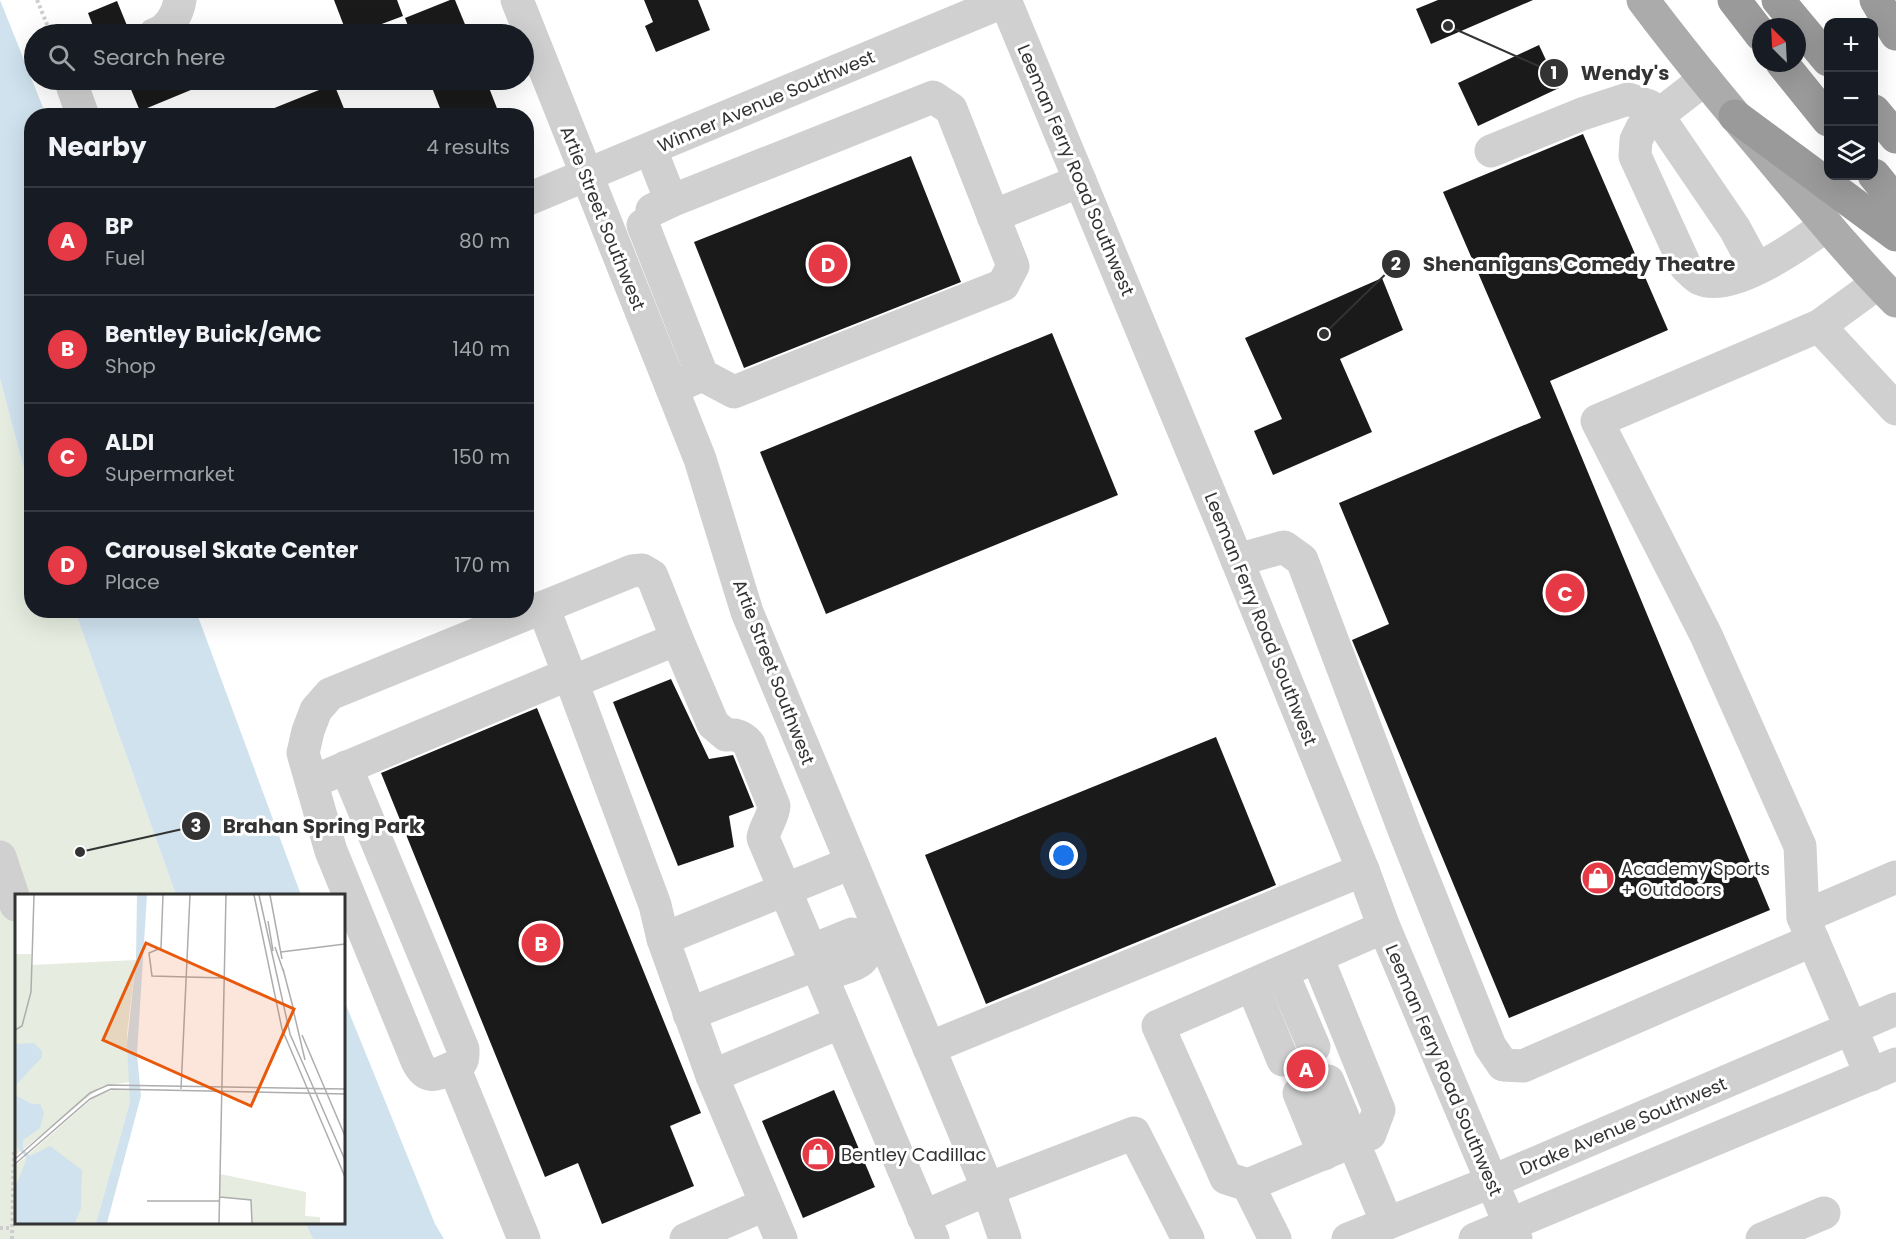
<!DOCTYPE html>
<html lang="en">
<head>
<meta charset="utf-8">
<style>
  :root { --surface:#171b24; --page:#242831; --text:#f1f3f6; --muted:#9ea1a6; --line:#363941; --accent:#e63946 }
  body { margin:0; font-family:Poppins,sans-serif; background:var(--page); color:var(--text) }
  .controls { position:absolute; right:18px; top:18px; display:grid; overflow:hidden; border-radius:12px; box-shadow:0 6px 24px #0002 }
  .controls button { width:54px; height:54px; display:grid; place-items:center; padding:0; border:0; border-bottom:2px solid var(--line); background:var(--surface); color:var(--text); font:30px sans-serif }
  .compass { position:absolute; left:1752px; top:18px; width:54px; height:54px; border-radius:50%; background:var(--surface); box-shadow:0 6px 24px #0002; rotate:336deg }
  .you { position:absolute; left:1064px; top:856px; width:21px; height:21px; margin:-15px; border:4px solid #fff; border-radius:50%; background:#1a73e8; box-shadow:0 0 0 9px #1a73e833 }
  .badge { display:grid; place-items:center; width:39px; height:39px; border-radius:50%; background:var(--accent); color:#fff; font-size:20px; font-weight:700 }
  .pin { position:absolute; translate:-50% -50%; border:3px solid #fff; box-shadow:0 2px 6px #0006 }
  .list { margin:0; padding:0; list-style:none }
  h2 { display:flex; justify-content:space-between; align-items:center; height:78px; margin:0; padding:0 24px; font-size:26px }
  h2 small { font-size:20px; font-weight:400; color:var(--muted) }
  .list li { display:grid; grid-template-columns:39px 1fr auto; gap:18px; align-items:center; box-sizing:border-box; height:108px; padding:0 24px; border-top:2px solid var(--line) }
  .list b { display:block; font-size:22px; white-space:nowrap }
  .list p { margin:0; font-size:20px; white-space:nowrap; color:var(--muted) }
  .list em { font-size:20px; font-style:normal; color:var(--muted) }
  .icon { flex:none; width:33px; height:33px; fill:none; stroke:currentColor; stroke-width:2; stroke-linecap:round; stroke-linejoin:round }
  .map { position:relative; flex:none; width:1896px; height:1239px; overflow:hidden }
  .search { position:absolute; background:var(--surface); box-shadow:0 6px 24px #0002; left:24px; top:24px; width:510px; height:66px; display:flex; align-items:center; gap:15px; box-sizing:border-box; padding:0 21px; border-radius:33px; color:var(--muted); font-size:22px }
  .panel { position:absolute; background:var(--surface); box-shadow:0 6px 24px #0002; left:24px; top:108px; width:510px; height:510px; border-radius:24px }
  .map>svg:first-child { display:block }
  .green { fill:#e6ecdf }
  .water { fill:#cfe2ee }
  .building { fill:#1a1a1a }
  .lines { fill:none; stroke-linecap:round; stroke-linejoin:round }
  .path { stroke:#cdcdcd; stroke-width:4; stroke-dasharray:3 3; stroke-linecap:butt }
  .minor { stroke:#d0d0d0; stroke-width:33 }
  .major { stroke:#ababab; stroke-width:33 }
  .highway { stroke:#9a9a9a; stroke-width:33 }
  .labels { text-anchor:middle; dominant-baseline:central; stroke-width:6; stroke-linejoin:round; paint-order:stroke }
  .street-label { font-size:18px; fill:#333; stroke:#fff }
  .poi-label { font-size:18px; fill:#333; stroke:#fff; text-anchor:start }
  .inset-road { fill:none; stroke:#adadad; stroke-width:1.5 }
  .view { fill:#e8590c; fill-opacity:0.15; stroke:#e8590c; stroke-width:3 }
  .inset-edge { fill:none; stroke:#333; stroke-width:3 }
  .leader { fill:none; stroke:#333; stroke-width:2 }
  .callout-dot { fill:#333; stroke:#fff; stroke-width:2 }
  .mark-label { font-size:18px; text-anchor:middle; font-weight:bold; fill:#fff }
  .callout-label { font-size:20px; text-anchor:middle; font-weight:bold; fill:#333; stroke:#fff; stroke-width:6; stroke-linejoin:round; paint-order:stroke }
</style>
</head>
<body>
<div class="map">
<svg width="1896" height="1239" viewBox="0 0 1896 1239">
  <rect width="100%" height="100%" fill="#fff"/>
  <polygon class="green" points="0,379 22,462 31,489 32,610 75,611 176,895 16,896 16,1222 305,1223 313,1239 0,1239"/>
  <g class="water">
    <polygon points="0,0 46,115 32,116 31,489 22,462 0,379"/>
    <polygon points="75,611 196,611 301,895 176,895"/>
    <polygon points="344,1000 435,1224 444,1239 313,1239 305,1223 344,1222"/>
  </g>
  <g class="building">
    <polygon points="334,0 397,0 403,16 355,34 347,34"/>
    <polygon points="450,0 455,0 469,34 411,34 405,18"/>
    <polygon points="644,0 698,0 710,30 656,52 645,26 653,22"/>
    <polygon points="1438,0 1533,0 1431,44 1416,9"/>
    <polygon points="117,1 128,28 112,34 96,34 88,13"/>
    <polygon points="1539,45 1559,88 1478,126 1458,83"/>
    <polygon points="127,80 215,80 140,111"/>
    <polygon points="429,80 486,80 500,116 443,116"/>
    <polygon points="334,84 347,116 257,116 257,115"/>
    <polygon points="1583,134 1668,330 1550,381 1770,910 1509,1018 1352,640 1389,624 1339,503 1541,418 1443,192"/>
    <polygon points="911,156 961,282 744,368 694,242"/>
    <polygon points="1382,278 1403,330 1340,359 1372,432 1273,475 1254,431 1282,419 1245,338"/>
    <polygon points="1052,333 1118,495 826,614 760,452"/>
    <polygon points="671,679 709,759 733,755 754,807 729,816 734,847 678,866 613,702"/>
    <polygon points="537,708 701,1113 670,1126 694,1186 602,1224 578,1163 545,1177 381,773"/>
    <polygon points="1216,737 1276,885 986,1004 925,855"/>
    <polygon points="834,1090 875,1187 803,1218 762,1121"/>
  </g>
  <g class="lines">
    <g class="path">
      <polyline points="37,0 51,34"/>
      <polyline points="0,1228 12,1228"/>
      <polyline points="12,1239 14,1150"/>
    </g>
    <g class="minor">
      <polyline points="517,0 700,459 747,612 988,1189 1005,1239"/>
      <polyline points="1005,0 1226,533 1363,870 1384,927 1516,1239"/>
      <path d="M155,34c14,-4 23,-21 25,-34"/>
      <path d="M1705,79l-63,49 -6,12 -1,16 51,111c4,3 9,10 14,12 31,15 102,-36 127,-54"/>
      <polyline points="76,80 73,88 83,116"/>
      <polyline points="651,150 671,201 652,210"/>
      <polyline points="1491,151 1582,114 1628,99 1649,106 1658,116 1735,229 1756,268"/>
      <polyline points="526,200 1005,1"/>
      <polyline points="671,201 933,97 951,109 1013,266 1003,285 734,392 702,375 672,388"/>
      <polyline points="993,216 1080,181"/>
      <polyline points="643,225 702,375"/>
      <polyline points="1819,326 1896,409"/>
      <polyline points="1237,560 1284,547 1302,560 1404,830 1490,1046 1503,1065 1523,1066 1813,940"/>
      <polyline points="543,607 572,682"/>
      <path d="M677,639l36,85 13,11c10,-1 16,1 23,9l25,62c-1,12 -9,20 -11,32l170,401"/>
      <path d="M346,767l117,282c0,9 1,14 -9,18"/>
      <polyline points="326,776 569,674"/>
      <polyline points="0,857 16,905"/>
      <polyline points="1803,917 1896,877"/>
      <path d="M852,934l8,2 7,6c0,24 -16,23 -35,30l-12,-9v-16z"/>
      <polyline points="1282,972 1314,1047"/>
      <polyline points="1252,985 1283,1060"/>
      <polyline points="689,1014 820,963"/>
      <polyline points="929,1048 1363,870"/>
      <polyline points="1871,1075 1803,917 1800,846 1706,635 1597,421 1819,326 1878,283"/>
      <polyline points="712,1076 841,1022"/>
      <polyline points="1328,1081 1387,1223"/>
      <polyline points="1299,1093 1324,1154"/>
      <polyline points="1248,1185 1370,1134 1379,1110 1317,957"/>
      <polyline points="923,1217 988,1189 1134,1133 1188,1239"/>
      <path d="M524,1239l-70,-172c-17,7 -27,15 -37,-6l-86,-210 -28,-98 5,-22 8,-21 14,-16 302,-123 10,-1 10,6 25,63 -105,43 83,223 8,34"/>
      <polyline points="686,1239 766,1204"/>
      <polyline points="781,1239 712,1076 663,939 851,863"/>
      <polyline points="1275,1239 1248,1185 1226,1178 1158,1026 1384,927"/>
      <polyline points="1348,1239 1491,1182 1896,1009"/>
      <polyline points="1475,1239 1896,1064"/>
      <polyline points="1762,1239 1824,1213"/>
    </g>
    <path class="major" d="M1643,0c45,60 93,117 141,174 36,43 72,87 112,127"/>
    <g class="highway">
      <polyline points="1734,0 1761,35"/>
      <polyline points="1778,0 1828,60"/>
      <polyline points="1876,0 1896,34"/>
      <polyline points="1782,63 1828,120"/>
      <polyline points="1874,111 1896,137"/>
      <polyline points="1735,116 1896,235"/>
      <polyline points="1874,175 1896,202"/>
    </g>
  </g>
  <defs>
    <symbol id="shop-disc" viewBox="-11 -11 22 22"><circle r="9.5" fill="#e63946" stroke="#fff"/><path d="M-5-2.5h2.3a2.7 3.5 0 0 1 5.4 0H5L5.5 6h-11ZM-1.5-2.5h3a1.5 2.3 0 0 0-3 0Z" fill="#fff"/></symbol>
  </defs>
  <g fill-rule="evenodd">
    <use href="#shop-disc" x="1579" y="859" width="38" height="38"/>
    <use href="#shop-disc" x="799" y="1135" width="38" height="38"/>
  </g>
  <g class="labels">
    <g class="street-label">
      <text transform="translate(766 101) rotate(-23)">Winner Avenue Southwest</text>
      <text transform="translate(1076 170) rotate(67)">Leeman Ferry Road Southwest</text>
      <text transform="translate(603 218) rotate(68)">Artie Street Southwest</text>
      <text transform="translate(1261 619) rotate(68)">Leeman Ferry Road Southwest</text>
      <text transform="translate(774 672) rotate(69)">Artie Street Southwest</text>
      <text transform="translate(1444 1070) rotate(67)">Leeman Ferry Road Southwest</text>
      <text transform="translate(1623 1126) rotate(-23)">Drake Avenue Southwest</text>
    </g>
    <g class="poi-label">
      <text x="1621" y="868">Academy Sports<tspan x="1621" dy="21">+ Outdoors</tspan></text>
      <text x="841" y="1154">Bentley Cadillac</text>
    </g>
  </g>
  <g transform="translate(15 894)">
    <rect width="330" height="330" fill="#fff"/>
    <path d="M0,60h16v11l105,-5 -9,73 3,49 -28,4 -87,70zM100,195l15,1v12l-34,121h-81v-57l78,-68zM205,280l86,18 -1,24 15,1v6h-68l-1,-23 -31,-3z" fill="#e6ecdf"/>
    <path d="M122,1h10l-10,159 4,42 -34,127h-11l34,-121 -3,-58 9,-84zM19,149l8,8v6l-27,29v-42zM0,201l17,9h8l4,9 -4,15 -17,12v9l7,7 20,-10 32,24 -1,38 -6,15h-57l-3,-5 1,-32 11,-28 -10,-11z" fill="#cfe2ee"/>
    <path class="inset-road" d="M148,1l-2,53 -12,5 3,23 73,2M239,1l28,134 63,148M244,1l31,139 55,126M255,1l12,64M253,27l5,30M260,53l9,26M266,58l64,-8M268,75l11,42M278,115l12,51M0,136l7,-4 9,-34 3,-97M287,141l43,101M166,195l9,-194M0,265l75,-66 18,-8 237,4M0,270l75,-65 21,-10 234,5M205,303l31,3 1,23M132,307h73M204,329l7,-328"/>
    <path class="view" d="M131,49l148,66 -43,97 -148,-66z"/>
    <rect width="330" height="330" class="inset-edge"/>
  </g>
  <path class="leader" d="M1448 26L1554 73M1324 334L1396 264M80 852L196 826"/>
  <g class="callout-dot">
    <circle cx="1448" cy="26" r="6"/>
    <circle cx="1324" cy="334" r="6"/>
    <circle cx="80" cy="852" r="6"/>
    <circle cx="1554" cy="73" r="15"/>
    <circle cx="1396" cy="264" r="15"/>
    <circle cx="196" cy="826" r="15"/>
  </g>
  <g class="mark-label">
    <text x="1554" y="79">1</text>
    <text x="1396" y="270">2</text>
    <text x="196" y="832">3</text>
  </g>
  <g class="callout-label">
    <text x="1625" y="80">Wendy's</text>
    <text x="1579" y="271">Shenanigans Comedy Theatre</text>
    <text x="322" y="833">Brahan Spring Park</text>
  </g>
</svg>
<div class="controls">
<button>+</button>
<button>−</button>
<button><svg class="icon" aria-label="layers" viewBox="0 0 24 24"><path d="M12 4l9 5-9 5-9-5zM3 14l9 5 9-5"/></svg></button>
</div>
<svg class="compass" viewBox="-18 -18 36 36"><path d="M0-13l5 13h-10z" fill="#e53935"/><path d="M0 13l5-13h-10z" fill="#9ea1a6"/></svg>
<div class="you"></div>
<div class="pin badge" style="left:1306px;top:1069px">A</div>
<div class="pin badge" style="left:541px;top:943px">B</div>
<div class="pin badge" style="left:1565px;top:593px">C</div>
<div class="pin badge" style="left:828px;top:264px">D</div>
<div class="search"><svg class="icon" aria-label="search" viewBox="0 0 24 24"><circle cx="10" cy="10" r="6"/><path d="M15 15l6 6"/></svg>Search here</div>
<section class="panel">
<h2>Nearby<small>4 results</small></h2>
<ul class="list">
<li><span class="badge">A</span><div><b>BP</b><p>Fuel</p></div><em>80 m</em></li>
<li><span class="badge">B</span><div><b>Bentley Buick/GMC</b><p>Shop</p></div><em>140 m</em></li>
<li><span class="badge">C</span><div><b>ALDI</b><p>Supermarket</p></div><em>150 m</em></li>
<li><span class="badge">D</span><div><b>Carousel Skate Center</b><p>Place</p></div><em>170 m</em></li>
</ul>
</section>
</div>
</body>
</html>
